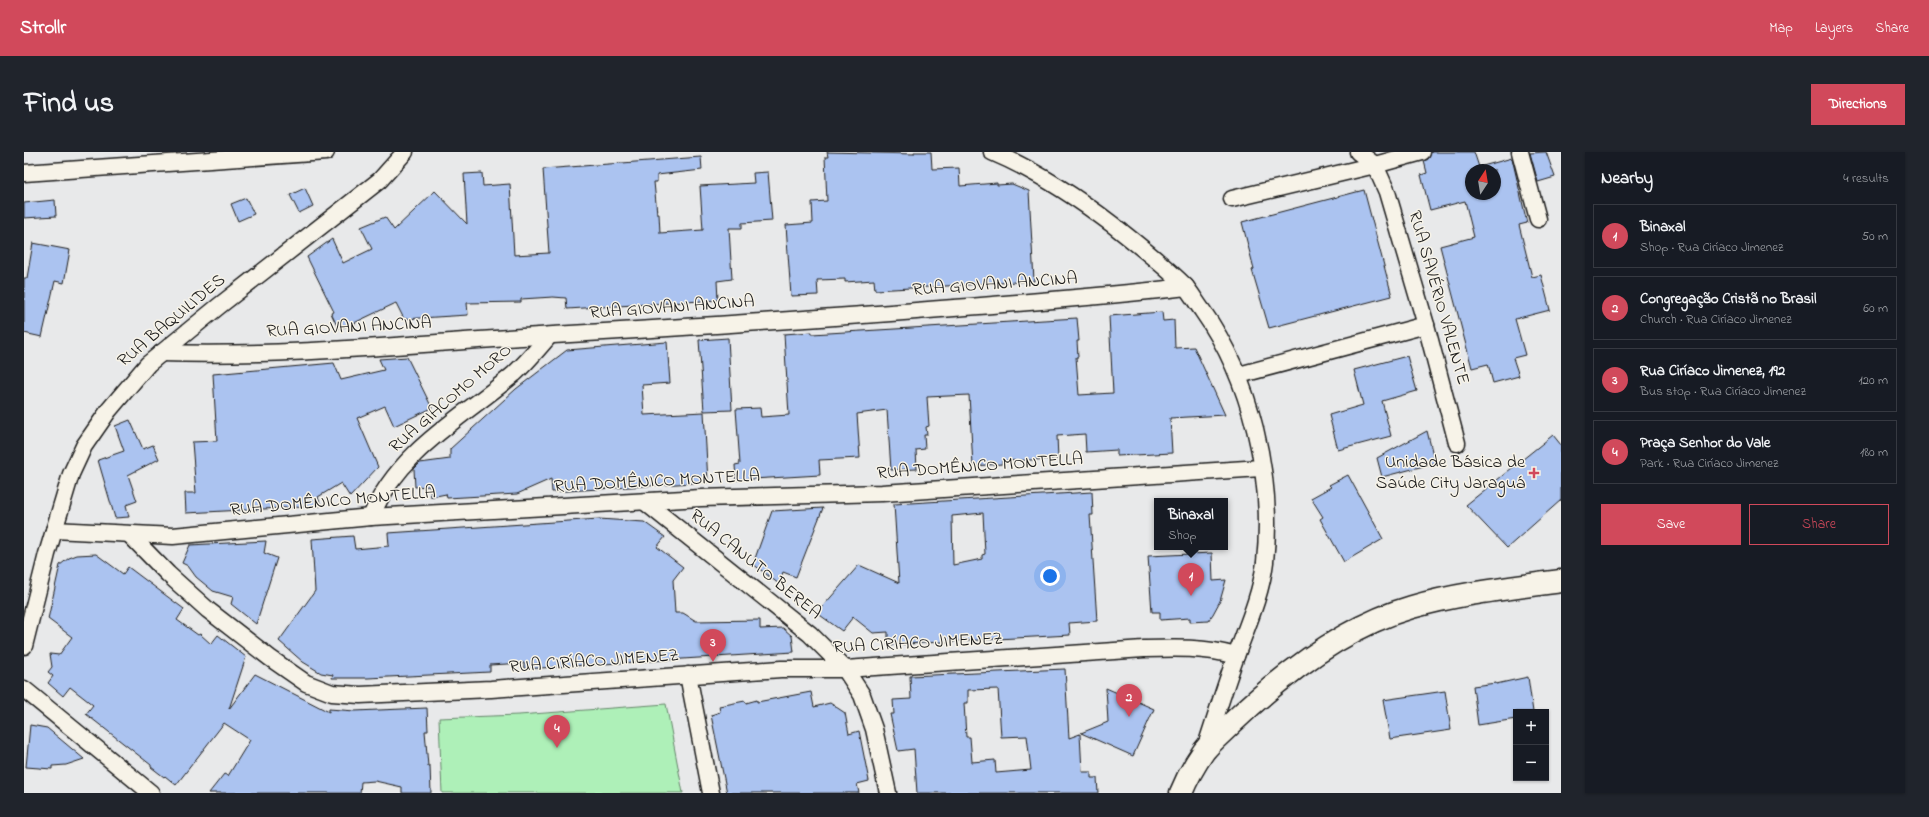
<!DOCTYPE html>
<html lang="en">
<head>
<meta charset="utf-8">
<style>
  :root { --surface:#171b24; --page:#20242c; --text:#f1f3f6; --muted:#9ea1a6; --line:#363941; --accent:#d1495b }
  body { margin:0; font-family:"Indie Flower",sans-serif; background:var(--page); color:var(--text) }
  .controls { position:absolute; right:12px; bottom:12px; display:grid; overflow:hidden; border-radius:0px; box-shadow:0 1px 3px #0004 }
  .controls button { width:36px; height:36px; display:grid; place-items:center; padding:0; border:0; border-bottom:1px solid var(--line); background:var(--surface); color:var(--text); font:20px sans-serif }
  .compass { position:absolute; left:1441px; top:12px; width:36px; height:36px; border-radius:50%; background:var(--surface); box-shadow:0 1px 3px #0004; rotate:12deg }
  .you { position:absolute; left:1026px; top:424px; width:14px; height:14px; margin:-10px; border:3px solid #fff; border-radius:50%; background:#1a73e8; box-shadow:0 0 0 6px #1a73e833 }
  .badge { display:grid; place-items:center; width:26px; height:26px; border-radius:50%; background:var(--accent); color:#fff; font-size:13px; font-weight:700 }
  .pin { position:absolute; translate:-50% -33px; filter:drop-shadow(0 1px 2px #0008) }
  .pin::after { content:''; position:absolute; top:21px; width:14px; height:12px; background:inherit; clip-path:polygon(0 0,100% 0,50% 100%) }
  .popup { position:absolute; left:1130px; top:346px; width:74px; height:52px; box-sizing:border-box; display:grid; place-content:center; border-radius:0px; background:var(--surface); filter:drop-shadow(0 1px 3px #0005); font-size:13px; white-space:nowrap; color:var(--muted) }
  .popup b { font-size:15px; color:var(--text) }
  .popup::after { content:''; position:absolute; left:50%; top:100%; margin-left:-8px; border:8px solid transparent; border-top-color:var(--surface) }
  .list { margin:0; padding:0; list-style:none }
  h2 { display:flex; justify-content:space-between; align-items:center; height:52px; margin:0; padding:0 16px; font-size:17px }
  h2 small { font-size:13px; font-weight:400; color:var(--muted) }
  .list li { display:grid; grid-template-columns:26px 1fr auto; gap:12px; align-items:center; box-sizing:border-box; height:64px; margin:0 8px 8px; padding:0 8px; border:1px solid var(--line); border-radius:0px }
  .list b { display:block; font-size:15px; white-space:nowrap }
  .list p { margin:0; font-size:13px; white-space:nowrap; color:var(--muted) }
  .list em { font-size:13px; font-style:normal; color:var(--muted) }
  .actions { display:flex; gap:8px; padding:12px 16px }
  .actions a { flex:1; padding:9px 0; border:1px solid var(--accent); border-radius:0px; text-align:center; font-size:14px; color:var(--accent) }
  .actions .main { background:var(--accent); color:#fff }
  .map { position:relative; flex:none; width:1537px; height:641px; overflow:hidden; border-radius:0px }
  header { display:flex; align-items:center; gap:24px; box-sizing:border-box; height:56px; padding:0 20px; background:var(--accent); color:#fff }
  header strong { font-size:19px }
  nav { display:flex; gap:22px; margin-inline-start:auto; font-size:14px }
  .intro { display:flex; align-items:center; justify-content:space-between; box-sizing:border-box; height:96px; padding:0 24px }
  h1 { margin:0; font-size:28px }
  .button { padding:10px 18px; border-radius:0px; background:var(--accent); color:#fff; font-size:14px; font-weight:700 }
  main { display:flex; gap:24px; padding:0 24px }
  aside { flex:1; background:var(--surface); border-radius:0px; box-shadow:0 1px 3px #0004 }
  .map>svg:first-child { display:block }
  .green { fill:#aef0b8; stroke:#65866a }
  .building { fill:#abc3f0; stroke:#1c1c1c; fill-rule:evenodd }
  .lines { fill:none; stroke-linecap:round; stroke-linejoin:round }
  .street-casing { stroke:#1c1c1c; stroke-width:19 }
  .secondary-casing { stroke:#1c1c1c; stroke-width:25 }
  .street { stroke:#f7f3e8; stroke-width:16 }
  .secondary { stroke:#f7f3e8; stroke-width:22 }
  .poi-dot { fill:#d1495b; stroke:#f7f3e8; stroke-width:1.5 }
  .labels { text-anchor:middle; dominant-baseline:central; stroke-width:3; stroke-linejoin:round; paint-order:stroke }
  .street-label { font-size:18px; fill:#1c1c1c; stroke:#f7f3e8 }
  .poi-label { font-size:18px; fill:#1c1c1c; stroke:#f7f3e8; text-anchor:end }
</style>
</head>
<body>
<header>
<strong>Strollr</strong>
<nav><a>Map</a><a>Layers</a><a>Share</a></nav>
</header>
<div class="intro"><h1>Find us</h1><a class="button">Directions</a></div>
<main>
<div class="map">
<svg width="1537" height="641" viewBox="0 0 1537 641">
  <rect width="100%" height="100%" fill="#e8e9ea"/>
  <filter id="ink" filterUnits="userSpaceOnUse"><feTurbulence type="fractalNoise" baseFrequency=".025" numOctaves="2"/><feDisplacementMap in="SourceGraphic" scale="8" xChannelSelector="R" yChannelSelector="G"/><feConvolveMatrix kernelMatrix="1 2 1 2 8 2 1 2 1" color-interpolation-filters="sRGB"/></filter>
  <g filter="url(#ink)">
    <polygon class="green" points="642,552 659,641 418,641 415,566 495,563"/>
    <g class="building">
      <polygon points="803,0 890,2 890,0 907,0 908,17 935,16 936,34 973,31 973,33 988,32 1005,39 1010,129 851,138 850,128 821,130 821,127 793,128 794,143 767,144 762,73 789,71 788,50 803,49 801,5 804,5"/>
      <path d="M1407,0h43l5,15 33,-9 15,65 -8,2 13,52 9,-2 9,35 -35,9 10,36 -12,3 6,18 -26,7 -5,-19 -16,4 -32,-122 34,-9 -9,-36 -35,9 -9,-35 6,-2 -3,-12 5,-3zM1447,18h24v24h-24z"/>
      <polygon points="1522,0 1531,25 1514,30 1506,1"/>
      <polygon points="677,5 678,18 633,23 633,30 630,30 633,62 635,62 636,81 679,78 676,34 730,31 729,21 744,20 748,69 718,71 718,76 705,76 708,127 693,129 694,148 543,157 542,146 529,145 497,147 497,150 443,151 444,163 380,167 372,151 330,171 331,173 314,176 307,161 310,160 283,105 308,87 319,111 348,97 337,75 361,65 370,78 411,39 443,72 440,22 458,21 459,34 486,32 490,103 525,101 519,17"/>
      <polygon points="281,36 289,54 275,61 266,43"/>
      <polygon points="1340,38 1368,144 1245,176 1228,118 1230,117 1218,70"/>
      <polygon points="222,46 230,62 214,69 207,52"/>
      <polygon points="31,48 32,64 0,66 0,51"/>
      <polygon points="9,91 46,98 40,131 31,129 18,185 0,181 0,126 3,126"/>
      <polygon points="1138,160 1139,169 1150,168 1151,196 1170,195 1201,263 1146,266 1148,301 1093,304 1093,298 1062,300 1061,282 1033,284 1034,307 978,309 978,312 949,314 945,243 903,245 905,274 902,275 903,283 900,283 901,297 892,298 893,317 867,318 863,258 833,262 836,306 795,308 796,323 712,328 711,313 716,312 712,257 736,256 737,265 765,263 760,182 788,180 788,182 1053,166 1055,189 1053,189 1054,205 1052,205 1055,243 1089,241 1085,164"/>
      <polygon points="704,186 708,258 680,259 675,188"/>
      <polygon points="643,190 646,231 618,233 620,263 680,260 684,330 528,340 527,327 493,342 423,346 422,342 407,345 406,334 391,335 390,317 396,311 426,307 426,297 492,237 543,198"/>
      <polygon points="1383,204 1393,239 1358,249 1367,284 1314,298 1305,263 1339,253 1330,218"/>
      <polygon points="383,205 408,256 370,274 361,254 333,266 354,315 326,345 317,331 294,345 297,354 162,361 161,341 172,341 168,290 193,289 189,222 310,211 317,228 360,218 355,207"/>
      <polygon points="106,268 119,297 129,293 135,307 104,323 113,349 102,353 105,365 91,366 74,308 100,299 91,274"/>
      <polygon points="1403,279 1411,311 1358,325 1353,306"/>
      <polygon points="1529,283 1537,293 1537,348 1483,396 1442,353"/>
      <polygon points="1324,323 1359,387 1320,410 1296,367 1299,365 1287,346 1307,335 1305,333"/>
      <path d="M1068,340l1,23h-3l7,106 -28,2 1,12 -182,10v-13l-15,1 -20,-16 -11,14 -25,-18 42,-48 40,18 -5,-79zM959,361l2,41 -3,1v4l-29,6 -1,-49z"/>
      <polygon points="799,356 772,425 759,420 755,432 729,412 748,359"/>
      <polygon points="575,367 620,370 641,385 633,395 659,415 649,428 651,461 659,461 672,469 736,468 736,477 759,476 768,484 770,500 500,517 500,511 466,513 466,520 344,526 308,526 309,523 297,521 279,510 255,489 291,439 288,387 329,384 331,397 365,394 364,381"/>
      <polygon points="242,389 240,401 253,406 232,472 207,452 209,445 189,439 172,425 164,414 158,411 166,393"/>
      <polygon points="1188,401 1189,429 1202,428 1196,449 1189,462 1184,469 1166,470 1166,466 1136,468 1136,460 1128,460 1124,404"/>
      <polygon points="72,402 99,422 104,415 160,457 153,468 174,483 176,482 187,492 194,483 222,505 205,557 231,522 305,560 305,557 331,559 403,556 404,579 401,579 404,614 406,614 407,641 378,641 378,635 351,629 337,630 336,641 185,641 200,622 204,624 226,588 200,571 152,633 141,624 140,625 127,615 127,613 62,562 69,553 46,535 39,544 24,531 29,524 24,520 28,515 26,502 35,503 48,485 24,467 36,413 45,406 53,403"/>
      <path d="M1041,517l4,69 11,-4 2,38h9v6h6l1,15h-181l-3,-44 -16,2 -8,-37h4l-1,-14 18,-1 -1,-23zM974,537l3,48 26,-1 4,34 -35,3 -1,-13 -23,2 -2,-25h-4l-2,-34h4v-13z"/>
      <polygon points="1504,525 1509,560 1492,560 1492,567 1454,573 1449,534 1472,531 1472,532"/>
      <polygon points="1082,536 1130,557 1109,604 1057,581 1084,570"/>
      <polygon points="1421,539 1427,578 1366,587 1359,548"/>
      <polygon points="787,540 790,555 806,551 821,561 825,582 835,579 845,629 833,632 835,641 703,641 687,563 696,560 695,554 721,549 722,551 733,548 733,550"/>
      <polygon points="6,573 23,576 60,607 42,613 28,614 28,617 2,615"/>
    </g>
    <g class="lines">
      <defs>
        <g id="street">
          <path d="M968,0c43,18 83,44 121,73 24,19 50,39 72,61 6,7 11,16 17,24 49,69 72,167 63,252 -4,33 -18,64 -29,94 -11,30 -20,60 -30,90"/>
          <polyline points="1334,0 1351,13 1363,40 1402,173 1433,291"/>
          <polyline points="1496,0 1514,67"/>
          <polyline points="0,21 302,0"/>
          <polyline points="1208,47 1351,13 1398,0"/>
          <path d="M137,201c130,4 261,-10 392,-18 134,-8 268,-16 401,-27 78,-6 155,-12 232,-21"/>
          <polyline points="1215,223 1402,173"/>
          <polyline points="621,350 786,482 821,517 838,543 850,577 864,641"/>
          <path d="M347,365c26,-65 92,-100 143,-143 13,-12 24,-25 35,-38"/>
          <polyline points="30,378 149,384 347,365 677,346 858,341 1237,316"/>
          <path d="M106,383l38,39 40,36 62,48 36,25 26,10 28,2 131,-6 290,-20h64l299,-20c31,-1 61,-2 92,7"/>
          <polyline points="0,494 23,402 47,322 60,294 85,258 124,212 195,154 356,28 381,0"/>
          <polyline points="664,523 687,641"/>
          <polyline points="0,537 127,641"/>
        </g>
        <path id="secondary" d="M1157,641c6,-15 14,-29 23,-42 8,-10 19,-19 28,-28 49,-47 113,-97 180,-116 48,-14 99,-19 149,-26"/>
      </defs>
      <use href="#street" class="street-casing"/>
      <use href="#secondary" class="secondary-casing"/>
      <use href="#street" class="street"/>
      <use href="#secondary" class="secondary"/>
    </g>
  </g>
  <path class="poi-dot" d="M1508 315h4v4h4v4h-4v4h-4v-4h-4v-4h4z"/>
  <g class="labels">
    <g class="street-label">
      <text transform="translate(971 133) rotate(-4)">RUA GIOVANI ANCINA</text>
      <text transform="translate(1414 146) rotate(74)">RUA SAVÉRIO VALENTE</text>
      <text transform="translate(648 156) rotate(-4)">RUA GIOVANI ANCINA</text>
      <text transform="translate(148 169) rotate(-40)">RUA BAQUILIDES</text>
      <text transform="translate(325 176) rotate(-3)">RUA GIOVANI ANCINA</text>
      <text transform="translate(427 247) rotate(-41)">RUA GIACOMO MORO</text>
      <text transform="translate(956 315) rotate(-4)">RUA DOMÊNICO MONTELLA</text>
      <text transform="translate(633 330) rotate(-3)">RUA DOMÊNICO MONTELLA</text>
      <text transform="translate(309 350) rotate(-5)">RUA DOMÊNICO MONTELLA</text>
      <text transform="translate(731 413) rotate(39)">RUA CANUTO BEREA</text>
      <text transform="translate(894 492) rotate(-3)">RUA CIRÍACO JIMENEZ</text>
      <text transform="translate(570 510) rotate(-4)">RUA CIRÍACO JIMENEZ</text>
    </g>
    <g class="poi-label">
      <text x="1501" y="311">Unidade Básica de<tspan x="1501" dy="21">Saúde City Jaraguá</tspan></text>
    </g>
  </g>
</svg>
<div class="controls">
<button>+</button>
<button>−</button>
</div>
<svg class="compass" viewBox="-18 -18 36 36"><path d="M0-13l5 13h-10z" fill="#e53935"/><path d="M0 13l5-13h-10z" fill="#9ea1a6"/></svg>
<div class="you"></div>
<div class="pin badge" style="left:1167px;top:444px">1</div>
<div class="popup"><b>Binaxal</b>Shop</div>
<div class="pin badge" style="left:1105px;top:565px">2</div>
<div class="pin badge" style="left:689px;top:510px">3</div>
<div class="pin badge" style="left:533px;top:596px">4</div>
</div>
<aside>
<h2>Nearby<small>4 results</small></h2>
<ul class="list">
<li><span class="badge">1</span><div><b>Binaxal</b><p>Shop · Rua Ciríaco Jimenez</p></div><em>50 m</em></li>
<li><span class="badge">2</span><div><b>Congregação Cristã no Brasil</b><p>Church · Rua Ciríaco Jimenez</p></div><em>60 m</em></li>
<li><span class="badge">3</span><div><b>Rua Ciríaco Jimenez, 192</b><p>Bus stop · Rua Ciríaco Jimenez</p></div><em>120 m</em></li>
<li><span class="badge">4</span><div><b>Praça Senhor do Vale</b><p>Park · Rua Ciríaco Jimenez</p></div><em>180 m</em></li>
</ul>
<div class="actions"><a class="main">Save</a><a>Share</a></div>
</aside>
</main>
</body>
</html>
